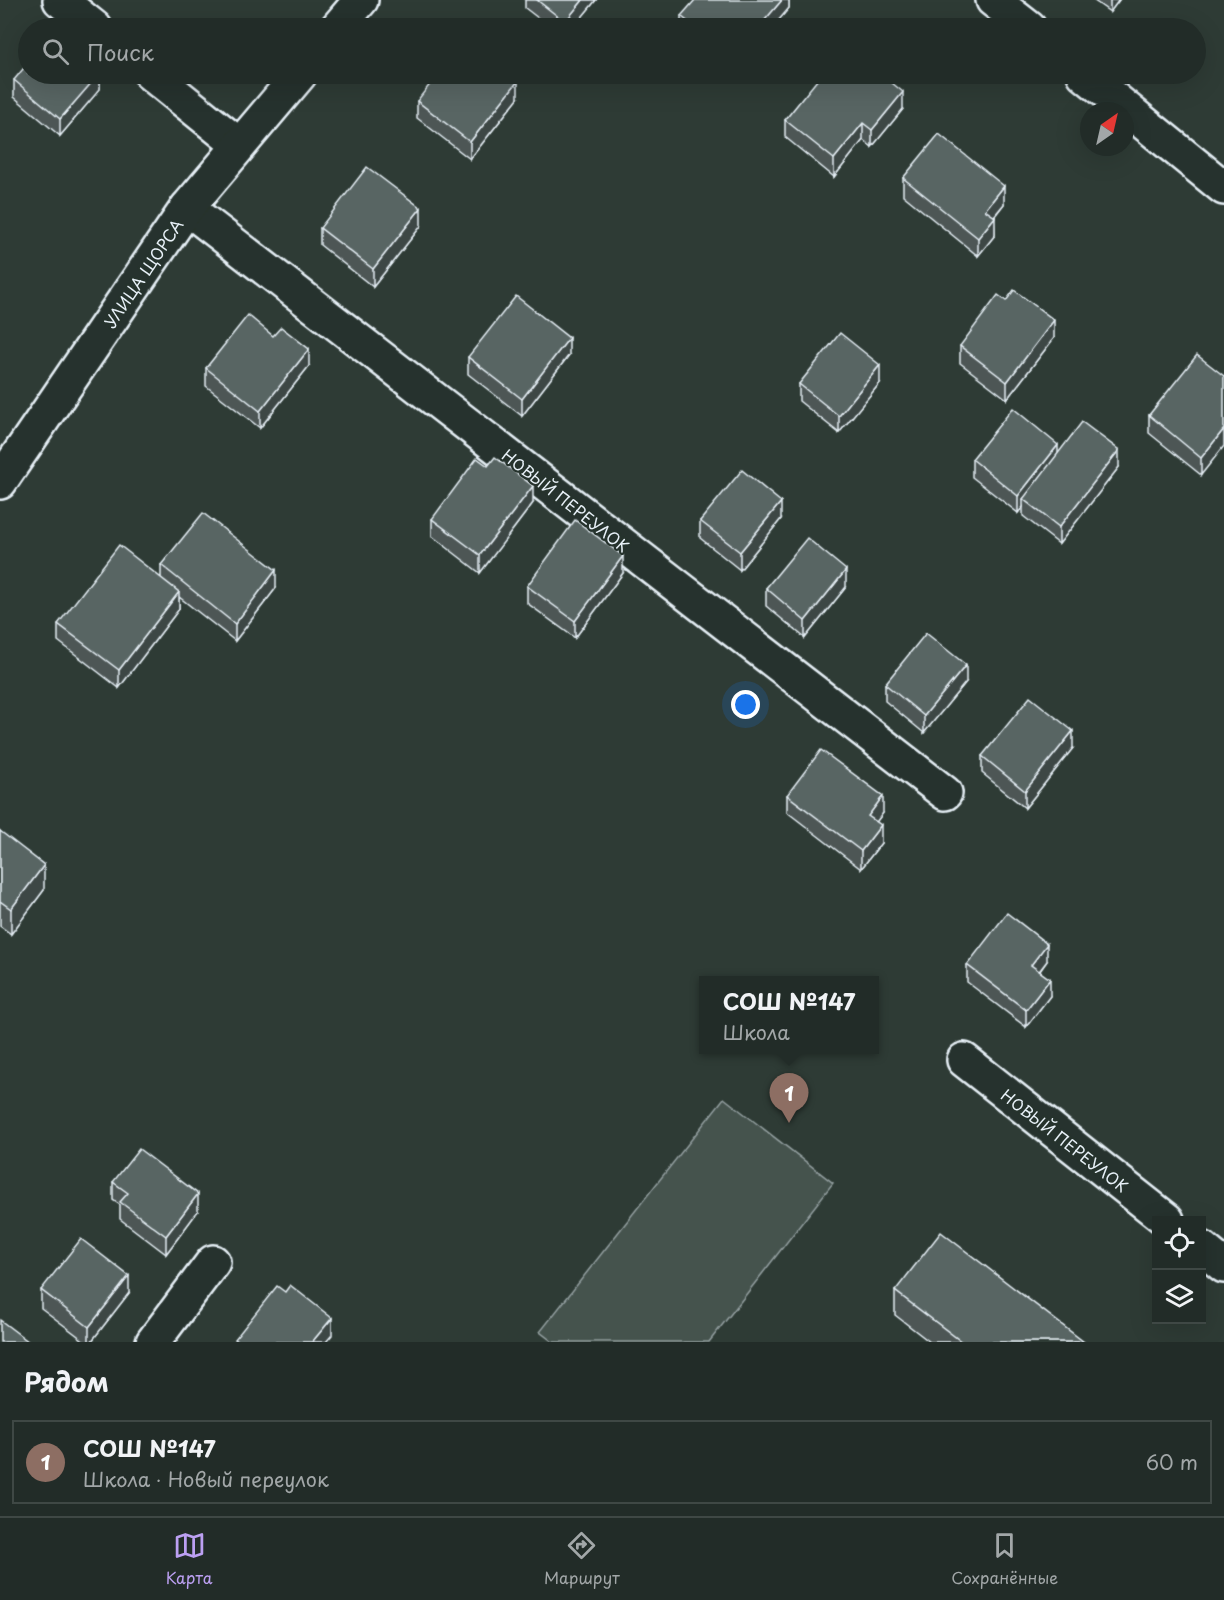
<!DOCTYPE html>
<html lang="ru">
<head>
<meta charset="utf-8">
<style>
  :root { --surface:#222c28; --page:#2a3430; --text:#f1f3f6; --muted:#a2a7a8; --line:#3f4845; --accent:#bca0f2 }
  body { margin:0; font-family:"Playpen Sans",sans-serif; background:var(--page); color:var(--text) }
  .controls { position:absolute; right:18px; bottom:18px; display:grid; overflow:hidden; border-radius:0px; box-shadow:0 6px 24px #0002 }
  .controls button { width:54px; height:54px; display:grid; place-items:center; padding:0; border:0; border-bottom:2px solid var(--line); background:var(--surface); color:var(--text); font:30px sans-serif }
  .compass { position:absolute; left:1080px; top:102px; width:54px; height:54px; border-radius:50%; background:var(--surface); box-shadow:0 6px 24px #0002; rotate:34deg }
  .you { position:absolute; left:746px; top:705px; width:21px; height:21px; margin:-15px; border:4px solid #fff; border-radius:50%; background:#1a73e8; box-shadow:0 0 0 9px #1a73e833 }
  .badge { display:grid; place-items:center; width:39px; height:39px; border-radius:50%; background:var(--accent); color:#fff; font-size:20px; font-weight:700 }
  .pin { position:absolute; translate:-50% -50px; filter:drop-shadow(0 2px 3px #0008) }
  .pin::after { content:''; position:absolute; top:32px; width:21px; height:18px; background:inherit; clip-path:polygon(0 0,100% 0,50% 100%) }
  .popup { position:absolute; left:699px; top:976px; width:180px; height:78px; box-sizing:border-box; display:grid; place-content:center; border-radius:0px; background:var(--surface); filter:drop-shadow(0 2px 4px #0005); font-size:20px; white-space:nowrap; color:var(--muted) }
  .popup b { font-size:22px; color:var(--text) }
  .popup::after { content:''; position:absolute; left:50%; top:100%; margin-left:-12px; border:12px solid transparent; border-top-color:var(--surface) }
  .list { margin:0; padding:0; list-style:none }
  h2 { display:flex; justify-content:space-between; align-items:center; height:78px; margin:0; padding:0 24px; font-size:26px }
  h2 small { font-size:20px; font-weight:400; color:var(--muted) }
  .list li { display:grid; grid-template-columns:39px 1fr auto; gap:18px; align-items:center; box-sizing:border-box; height:84px; margin:0 12px 12px; padding:0 12px; border:2px solid var(--line); border-radius:0px }
  .list b { display:block; font-size:22px; white-space:nowrap }
  .list p { margin:0; font-size:20px; white-space:nowrap; color:var(--muted) }
  .list em { font-size:20px; font-style:normal; color:var(--muted) }
  .icon { flex:none; width:33px; height:33px; fill:none; stroke:currentColor; stroke-width:2; stroke-linecap:round; stroke-linejoin:round }
  .map { position:relative; flex:none; width:1224px; height:1342px; overflow:hidden }
  .search { position:absolute; background:var(--surface); box-shadow:0 6px 24px #0002; left:18px; right:18px; top:18px; height:66px; display:flex; align-items:center; gap:15px; box-sizing:border-box; padding:0 21px; border-radius:33px; color:var(--muted); font-size:22px }
  .sheet { height:174px; background:var(--surface) }
  nav { display:flex; justify-content:space-around; align-items:center; box-sizing:border-box; height:84px; border-top:2px solid var(--line); background:var(--surface); font-size:16px; color:var(--muted) }
  nav a { display:grid; justify-items:center; gap:3px }
  nav .on { color:var(--accent) }
  .map>svg:first-child { display:block }
  .pitch { fill:#45524e; stroke:#96a2a3; stroke-width:1.5 }
  .lines { fill:none; stroke-linecap:round; stroke-linejoin:round }
  .minor-casing { stroke:#e8f1f8; stroke-width:38 }
  .minor { stroke:#26332d; stroke-width:33 }
  .wall { fill:#4d5755; stroke:#e8f1f8; stroke-width:1.5 }
  .shaded-wall { fill:#3e4745; stroke:#e8f1f8; stroke-width:1.5 }
  .building { fill:#596563; stroke:#e8f1f8; stroke-width:1.5 }
  .labels { text-anchor:middle; dominant-baseline:central; stroke-width:4.5; stroke-linejoin:round; paint-order:stroke }
  .street-label { font-size:16px; fill:#e8f1f8; stroke:#26332d }
</style>
</head>
<body>
<div class="map">
<svg width="1224" height="1342" viewBox="0 0 1224 1342">
  <rect width="100%" height="100%" fill="#2e3b35"/>
  <filter id="ink" filterUnits="userSpaceOnUse"><feTurbulence type="fractalNoise" baseFrequency=".0167" numOctaves="2"/><feDisplacementMap in="SourceGraphic" scale="12" xChannelSelector="R" yChannelSelector="G"/><feConvolveMatrix kernelMatrix="1 2 1 2 8 2 1 2 1" color-interpolation-filters="sRGB"/></filter>
  <g filter="url(#ink)">
    <polygon class="pitch" points="724,1098 833,1183 709,1342 553,1342 540,1332"/>
    <g class="lines">
      <defs>
        <g id="minor">
          <polyline points="60,0 95,28"/>
          <polyline points="993,0 1029,28"/>
          <polyline points="337,28 361,0"/>
          <polyline points="151,74 239,145"/>
          <polyline points="1084,74 1224,188"/>
          <polyline points="187,208 945,793"/>
          <polyline points="0,482 187,208 300,74"/>
          <polyline points="964,1060 1167,1220"/>
          <polyline points="1202,1248 1224,1266"/>
          <polyline points="153,1342 213,1262"/>
        </g>
      </defs>
      <use href="#minor" class="minor-casing"/>
      <use href="#minor" class="minor"/>
    </g>
    <g class="wall">
      <polygon points="525,0 596,0 573,28 551,28 525,8"/>
      <polygon points="789,0 789,8 772,28 681,28 681,16"/>
      <polygon points="1093,0 1119,0 1110,12"/>
      <polygon points="100,74 100,89 60,136 14,97 14,80"/>
      <polygon points="518,98 470,159 417,118 417,101"/>
      <polygon points="903,109 872,147 863,140 834,177 785,137 785,120"/>
      <polygon points="903,178 1004,204 994,217 995,235 978,256 903,195"/>
      <polygon points="421,226 373,287 320,245 320,228"/>
      <polygon points="1054,338 1007,399 960,363 960,346"/>
      <polygon points="569,355 522,416 468,374 468,357"/>
      <polygon points="309,366 260,428 206,386 206,368"/>
      <polygon points="1224,376 1201,475 1149,433 1149,415"/>
      <polygon points="880,383 839,433 799,401 799,384"/>
      <polygon points="1058,453 1119,467 1059,544 1023,516 1023,507 1018,513 972,477 972,459"/>
      <polygon points="533,503 480,573 432,536 432,519"/>
      <polygon points="781,519 740,570 700,538 700,521"/>
      <polygon points="161,565 276,588 235,641 179,597 179,609 119,688 58,641 58,624 161,577"/>
      <polygon points="623,573 575,638 527,603 527,586"/>
      <polygon points="846,587 805,638 766,606 766,588"/>
      <polygon points="966,682 924,733 885,701 885,684"/>
      <polygon points="1073,748 1025,808 982,773 982,756"/>
      <polygon points="787,795 883,813 876,822 881,843 861,869 787,812"/>
      <polygon points="0,831 44,890 11,934 0,926"/>
      <polygon points="1047,961 1040,971 1050,996 1026,1027 967,982 967,965"/>
      <polygon points="113,1182 198,1211 166,1254 120,1219 120,1205 113,1200"/>
      <polygon points="41,1290 129,1293 91,1342 86,1342 41,1308"/>
      <polygon points="895,1291 1084,1342 930,1342 895,1315"/>
    </g>
    <g class="shaded-wall">
      <polygon points="583,0 596,0 573,28 565,28 565,22"/>
      <polygon points="782,0 789,0 789,8 772,28 758,28"/>
      <polygon points="1110,0 1119,0 1110,12"/>
      <polygon points="99,74 100,74 100,89 60,136 60,119"/>
      <polygon points="518,81 518,98 470,159 470,142"/>
      <polygon points="903,92 903,109 872,147 872,130"/>
      <polygon points="863,123 863,140 834,177 834,159"/>
      <polygon points="1004,186 1004,204 985,227 985,210"/>
      <polygon points="421,208 421,226 373,287 373,269"/>
      <polygon points="995,217 995,235 978,256 978,238"/>
      <polygon points="1054,320 1054,338 1007,399 1007,382"/>
      <polygon points="569,338 569,355 522,416 522,399"/>
      <polygon points="309,349 309,366 260,428 260,411"/>
      <polygon points="880,365 880,383 839,433 839,416"/>
      <polygon points="1224,429 1224,446 1201,475 1201,458"/>
      <polygon points="1058,445 1058,462 1023,499 1023,507 1018,513 1018,496"/>
      <polygon points="1119,450 1119,467 1059,544 1059,527"/>
      <polygon points="533,486 533,503 480,573 480,555"/>
      <polygon points="781,502 781,519 740,570 740,552"/>
      <polygon points="623,556 623,573 575,638 575,621"/>
      <polygon points="276,570 276,588 235,641 235,624"/>
      <polygon points="846,570 846,587 805,638 805,621"/>
      <polygon points="179,592 179,609 119,688 119,670"/>
      <polygon points="966,665 966,682 924,733 924,716"/>
      <polygon points="1073,731 1073,748 1025,808 1025,791"/>
      <polygon points="883,796 883,813 868,833 868,816"/>
      <polygon points="881,825 881,843 861,869 861,851"/>
      <polygon points="44,865 44,890 11,934 11,909"/>
      <polygon points="1047,944 1047,961 1031,982 1031,965"/>
      <polygon points="1050,979 1050,996 1026,1027 1026,1010"/>
      <polygon points="198,1194 198,1211 166,1254 166,1236"/>
      <polygon points="129,1276 129,1293 91,1342 89,1342 89,1327"/>
      <polygon points="332,1318 332,1335 326,1342 312,1342"/>
    </g>
    <g class="building">
      <polygon points="537,0 583,0 565,22"/>
      <polygon points="695,0 782,0 758,28 696,28 681,16"/>
      <polygon points="28,63 28,74 99,74 60,119 14,80"/>
      <polygon points="438,74 508,74 518,81 470,142 417,101"/>
      <polygon points="822,74 881,74 903,92 872,130 863,123 834,159 785,120"/>
      <polygon points="939,134 1004,186 985,210 995,217 978,238 903,178"/>
      <polygon points="367,167 421,208 373,269 320,228"/>
      <polygon points="1014,290 1054,320 1007,382 960,346 998,295 1006,301"/>
      <polygon points="516,296 569,338 522,399 468,357"/>
      <polygon points="248,315 273,336 281,327 309,349 260,411 206,368"/>
      <polygon points="840,333 880,365 839,416 799,384"/>
      <polygon points="1197,355 1224,376 1224,429 1201,458 1149,415"/>
      <polygon points="1013,408 1058,445 1018,496 972,459"/>
      <polygon points="1082,422 1119,450 1059,527 1023,499"/>
      <polygon points="495,457 533,486 480,555 432,519 477,458 488,466"/>
      <polygon points="742,470 781,502 740,552 700,521"/>
      <polygon points="203,513 276,570 235,624 161,565"/>
      <polygon points="575,520 623,556 575,621 527,586"/>
      <polygon points="807,538 846,570 805,621 766,588"/>
      <polygon points="119,545 179,592 119,670 58,624"/>
      <polygon points="926,633 966,665 924,716 885,684"/>
      <polygon points="1030,697 1073,731 1025,791 982,756"/>
      <polygon points="821,750 883,796 868,816 881,825 861,851 787,795"/>
      <polygon points="0,831 44,865 11,909 0,901"/>
      <polygon points="1007,913 1047,944 1031,965 1050,979 1026,1010 967,965"/>
      <polygon points="139,1149 198,1194 166,1236 120,1202 128,1193 113,1182"/>
      <polygon points="941,1232 1084,1342 962,1342 895,1291"/>
      <polygon points="81,1239 129,1276 89,1327 41,1290"/>
      <polygon points="290,1285 332,1318 312,1342 239,1342 235,1339 277,1286 285,1292"/>
      <polygon points="0,1320 29,1342 0,1342"/>
    </g>
  </g>
  <g class="labels">
    <g class="street-label">
      <text transform="translate(143 273) rotate(-56)">УЛИЦА ЩОРСА</text>
      <text transform="translate(566 500) rotate(38)">НОВЫЙ ПЕРЕУЛОК</text>
      <text transform="translate(1065 1140) rotate(38)">НОВЫЙ ПЕРЕУЛОК</text>
    </g>
  </g>
</svg>
<div class="controls">
<button><svg class="icon" aria-label="locate" viewBox="0 0 24 24"><circle cx="12" cy="12" r="6"/><path d="M12 2v4M12 18v4M2 12h4M18 12h4"/></svg></button>
<button><svg class="icon" aria-label="layers" viewBox="0 0 24 24"><path d="M12 4l9 5-9 5-9-5zM3 14l9 5 9-5"/></svg></button>
</div>
<svg class="compass" viewBox="-18 -18 36 36"><path d="M0-13l5 13h-10z" fill="#e53935"/><path d="M0 13l5-13h-10z" fill="#a2a7a8"/></svg>
<div class="you"></div>
<div class="pin badge" style="left:789px;top:1123px;background:#8d6e63">1</div>
<div class="popup"><b>СОШ №147</b>Школа</div>
<div class="search"><svg class="icon" aria-label="search" viewBox="0 0 24 24"><circle cx="10" cy="10" r="6"/><path d="M15 15l6 6"/></svg>Поиск</div>
</div>
<section class="sheet">
<h2>Рядом<small></small></h2>
<ul class="list">
<li><span class="badge" style="background:#8d6e63">1</span><div><b>СОШ №147</b><p>Школа · Новый переулок</p></div><em>60 m</em></li>
</ul>
</section>
<nav>
<a class="on"><svg class="icon" aria-label="map" viewBox="0 0 24 24"><path d="M3 6l6-2 6 2 6-2v14l-6 2-6-2-6 2zM9 4v14M15 6v14"/></svg>Карта</a>
<a><svg class="icon" aria-label="directions" viewBox="0 0 24 24"><path d="M12 3l9 9-9 9-9-9zM9 14v-3h6M13 9l2 2-2 2"/></svg>Маршрут</a>
<a><svg class="icon" aria-label="saved" viewBox="0 0 24 24"><path d="M7 4h10v16l-5-4-5 4z"/></svg>Сохранённые</a>
</nav>
</body>
</html>
